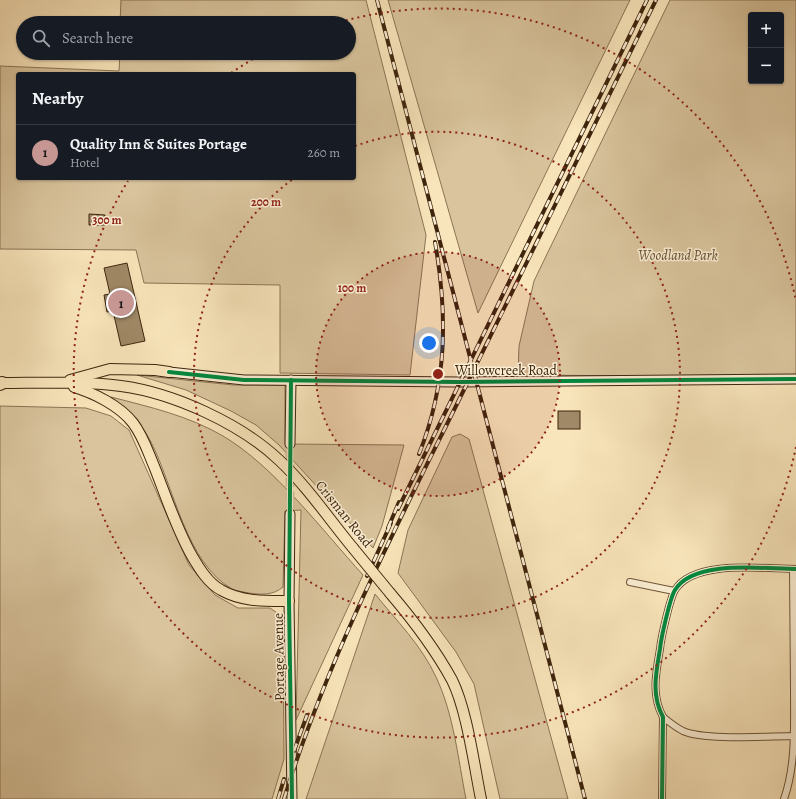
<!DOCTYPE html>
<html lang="en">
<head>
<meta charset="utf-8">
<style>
  :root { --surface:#171b24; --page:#242831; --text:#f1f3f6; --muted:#9ea1a6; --line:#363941; --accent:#c59692 }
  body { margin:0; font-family:Alegreya,serif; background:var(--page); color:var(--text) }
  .controls { position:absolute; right:12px; top:12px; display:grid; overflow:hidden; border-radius:4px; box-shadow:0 1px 3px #0004 }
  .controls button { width:36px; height:36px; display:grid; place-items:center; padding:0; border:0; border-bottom:1px solid var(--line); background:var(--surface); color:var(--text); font:20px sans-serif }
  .you { position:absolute; left:429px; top:343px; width:14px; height:14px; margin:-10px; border:3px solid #fff; border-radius:50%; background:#1a73e8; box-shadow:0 0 0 6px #1a73e833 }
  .badge { display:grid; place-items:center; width:26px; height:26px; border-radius:50%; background:var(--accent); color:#111; font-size:13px; font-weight:700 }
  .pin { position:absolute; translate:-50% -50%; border:2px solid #fff; box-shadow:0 1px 4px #0006 }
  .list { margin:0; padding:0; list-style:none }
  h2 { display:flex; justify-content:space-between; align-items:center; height:52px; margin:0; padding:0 16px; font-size:17px }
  h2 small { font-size:13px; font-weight:400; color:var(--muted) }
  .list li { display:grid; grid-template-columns:26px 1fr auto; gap:12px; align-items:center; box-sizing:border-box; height:56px; padding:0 16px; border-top:1px solid var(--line) }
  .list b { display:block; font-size:15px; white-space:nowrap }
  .list p { margin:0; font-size:13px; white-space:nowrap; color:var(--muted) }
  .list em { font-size:13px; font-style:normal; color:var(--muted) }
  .icon { flex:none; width:22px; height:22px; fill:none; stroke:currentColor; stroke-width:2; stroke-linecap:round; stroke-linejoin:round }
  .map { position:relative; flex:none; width:796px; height:799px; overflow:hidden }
  .search { position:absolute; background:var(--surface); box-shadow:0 1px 3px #0004; left:16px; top:16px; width:340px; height:44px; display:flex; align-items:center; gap:10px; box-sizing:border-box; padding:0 14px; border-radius:22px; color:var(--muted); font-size:15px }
  .panel { position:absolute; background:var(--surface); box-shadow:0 1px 3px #0004; left:16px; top:72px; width:340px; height:108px; border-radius:4px }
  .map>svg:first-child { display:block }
  .green { fill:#d9c49d; stroke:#8c7455; fill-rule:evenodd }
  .building { fill:#a08967; stroke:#3f250d }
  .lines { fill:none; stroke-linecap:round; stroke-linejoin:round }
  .secondary-tunnel { stroke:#d4bf98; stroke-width:9; stroke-dasharray:9 4.5; stroke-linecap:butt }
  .street-casing { stroke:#6e5538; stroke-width:8 }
  .secondary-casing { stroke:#3f250d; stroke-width:11 }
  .primary-casing { stroke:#3f250d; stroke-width:12 }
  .highway-casing { stroke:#3f250d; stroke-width:14 }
  .street { stroke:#fbeed3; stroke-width:6 }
  .secondary { stroke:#fbeed3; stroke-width:9 }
  .primary { stroke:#f9e5bb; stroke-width:10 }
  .highway { stroke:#f9e5bb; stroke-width:12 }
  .rail-casing { stroke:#3f250d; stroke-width:4 }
  .rail { stroke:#fbeed3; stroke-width:2.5; stroke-dasharray:8; stroke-linecap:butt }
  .primary-bridge-casing { stroke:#3f250d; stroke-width:12; stroke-linecap:butt }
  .primary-bridge { stroke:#f9e5bb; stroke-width:10 }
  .cycleway-casing { stroke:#fbeed3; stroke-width:6 }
  .cycleway { stroke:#00873e; stroke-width:4 }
  .ring { fill:none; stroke:#8f2418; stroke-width:2; stroke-dasharray:2 4 }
  .labels { text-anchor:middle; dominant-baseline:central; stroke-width:3; stroke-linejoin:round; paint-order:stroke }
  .park-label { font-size:14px; font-style:italic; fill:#664d31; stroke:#fbeed3 }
  .street-label { font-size:14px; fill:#3f250d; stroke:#fbeed3 }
  .centre { fill:#8f2418; stroke:#fbeed3; stroke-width:2 }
  .ring-label { font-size:12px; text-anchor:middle; font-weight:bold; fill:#8f2418; stroke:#fbeed3; stroke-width:3; stroke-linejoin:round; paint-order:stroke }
</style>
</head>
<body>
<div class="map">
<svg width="796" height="799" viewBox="0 0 796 799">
  <rect width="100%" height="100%" fill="#f9e5bb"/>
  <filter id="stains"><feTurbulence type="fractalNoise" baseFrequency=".005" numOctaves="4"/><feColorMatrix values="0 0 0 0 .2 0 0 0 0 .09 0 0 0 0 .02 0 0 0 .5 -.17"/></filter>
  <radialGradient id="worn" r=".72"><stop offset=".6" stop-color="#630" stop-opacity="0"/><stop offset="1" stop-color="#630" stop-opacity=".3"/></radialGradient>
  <g class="green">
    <path d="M121,0h245l60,235 -16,140 -130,-2v-88l-136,-2 -8,-33 -136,-1v-183l119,5 1,-18h229v-30h-229zM18,74h336v104h-336z"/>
    <polygon points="388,0 630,0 478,313"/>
    <path d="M670,0h126v377l-278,-2 1,-29 15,-65zM751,15h30v66h-30z"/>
    <polygon points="137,375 233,385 285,385 285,444 404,445 382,526 373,548 279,445 256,425 231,411 186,390"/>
    <path d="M111,397c39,10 78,19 112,39 51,30 100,95 140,139l-67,145 5,-210 -16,1 -2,76c-9,8 -21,8 -34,6 -5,-1 -13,-2 -17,-4 -46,-26 -58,-102 -81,-147 -10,-20 -23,-31 -40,-45z"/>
    <polygon points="0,406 86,408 111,416 129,430 189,565 215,595 238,608 270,608 283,617 284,759 272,799 0,799"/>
    <polygon points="460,434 469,439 568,799 500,799 474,684 456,652 398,573 408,530 452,437"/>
    <path d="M375,594c21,26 47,52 61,83 18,38 22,82 30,122h-160z"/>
  </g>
  <g class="building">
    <polygon points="89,214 105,215 105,225 89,225"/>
    <polygon points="127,263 145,341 121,346 113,311 107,312 104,295 110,294 104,268"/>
    <rect x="558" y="411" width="22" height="18"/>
  </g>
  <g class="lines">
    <polyline class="secondary-tunnel" points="290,514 290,444"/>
    <defs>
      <g id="street">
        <polyline points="630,582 674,591"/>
        <path d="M663,717c6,5 12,10 20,14 23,10 85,5 113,5"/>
        <path d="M662,799l1,-82c-12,-22 -7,-44 -3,-68 1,-11 10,-51 15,-59 19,-31 89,-21 121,-21"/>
        <path d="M784,799c12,-34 10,-72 10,-108 0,-41 -1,-81 -1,-122"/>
      </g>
      <g id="secondary">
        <polyline points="169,372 244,380 459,382 796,379"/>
        <polyline points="290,444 291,380"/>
        <polyline points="290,514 289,601 292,799"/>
      </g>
      <g id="primary">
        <polyline points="70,380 110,369 155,370 169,372"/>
        <path d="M0,383c40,0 81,-2 121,3 53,7 120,38 158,74 28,26 50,59 74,88"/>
        <path d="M74,387c20,6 46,19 59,36 10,13 15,29 21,43 12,30 22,62 38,90 7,12 16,27 29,34 21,12 44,11 68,11"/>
        <path d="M390,593c23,27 45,56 62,87 15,30 22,85 29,119"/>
      </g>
      <polyline id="highway" points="0,384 2,383"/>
    </defs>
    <use href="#street" class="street-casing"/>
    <use href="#secondary" class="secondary-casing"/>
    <use href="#primary" class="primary-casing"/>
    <use href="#highway" class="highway-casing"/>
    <use href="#street" class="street"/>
    <use href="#secondary" class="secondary"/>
    <use href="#primary" class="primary"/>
    <use href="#highway" class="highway"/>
    <defs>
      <g id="rail">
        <polyline points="377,0 585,799"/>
        <path d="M419,454c28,-70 29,-138 16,-212"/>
        <polyline points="398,509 647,0"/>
        <polyline points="388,528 399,502"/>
        <polyline points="367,576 391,523"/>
        <polyline points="294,751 307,715"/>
        <polyline points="278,799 284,779"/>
        <path d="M284,799c42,-136 107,-262 170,-389 68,-137 135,-274 202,-410"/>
      </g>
    </defs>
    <use href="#rail" class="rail-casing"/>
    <use href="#rail" class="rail"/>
    <defs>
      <polyline id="primary-bridge" points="353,548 390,593"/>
    </defs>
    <use href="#primary-bridge" class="primary-bridge-casing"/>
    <use href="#primary-bridge" class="primary-bridge"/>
    <defs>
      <g id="cycleway">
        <polyline points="169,372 244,380 459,382 796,379"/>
        <polyline points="291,380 289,601 292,799"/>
        <path d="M662,799l1,-82c-12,-22 -7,-44 -3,-68 1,-11 10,-51 15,-59 19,-31 89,-21 121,-21"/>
      </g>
    </defs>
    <use href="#cycleway" class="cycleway-casing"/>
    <use href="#cycleway" class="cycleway"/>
  </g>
  <circle cx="438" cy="374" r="122" fill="#8f2418" fill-opacity=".12"/>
  <g class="ring">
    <circle cx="438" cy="374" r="122"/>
    <path d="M355 146A243 243 0 1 1 293 179"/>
    <path d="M796 447A365 365 0 1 1 128 181M231 73A365 365 0 0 1 264 53M340 22A365 365 0 0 1 796 301"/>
  </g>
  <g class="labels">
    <g class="park-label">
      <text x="678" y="255">Woodland Park</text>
    </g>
    <g class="street-label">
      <text x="506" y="370">Willowcreek Road</text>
      <text transform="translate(344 514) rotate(51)">Crisman Road</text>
      <text transform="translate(279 657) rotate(-91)">Portage Avenue</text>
    </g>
  </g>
  <circle cx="438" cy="374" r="6" class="centre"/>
  <g class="ring-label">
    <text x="266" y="206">200 m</text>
    <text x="107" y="224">300 m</text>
    <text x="352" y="292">100 m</text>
  </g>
  <rect width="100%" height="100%" filter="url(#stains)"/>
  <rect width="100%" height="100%" fill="url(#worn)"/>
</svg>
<div class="controls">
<button>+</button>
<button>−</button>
</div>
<div class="you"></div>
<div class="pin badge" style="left:121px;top:303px">1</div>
<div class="search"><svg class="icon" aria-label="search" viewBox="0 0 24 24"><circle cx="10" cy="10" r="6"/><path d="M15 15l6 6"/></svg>Search here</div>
<section class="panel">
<h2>Nearby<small></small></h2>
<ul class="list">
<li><span class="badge">1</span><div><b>Quality Inn &amp; Suites Portage</b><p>Hotel</p></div><em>260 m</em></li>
</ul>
</section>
</div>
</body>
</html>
